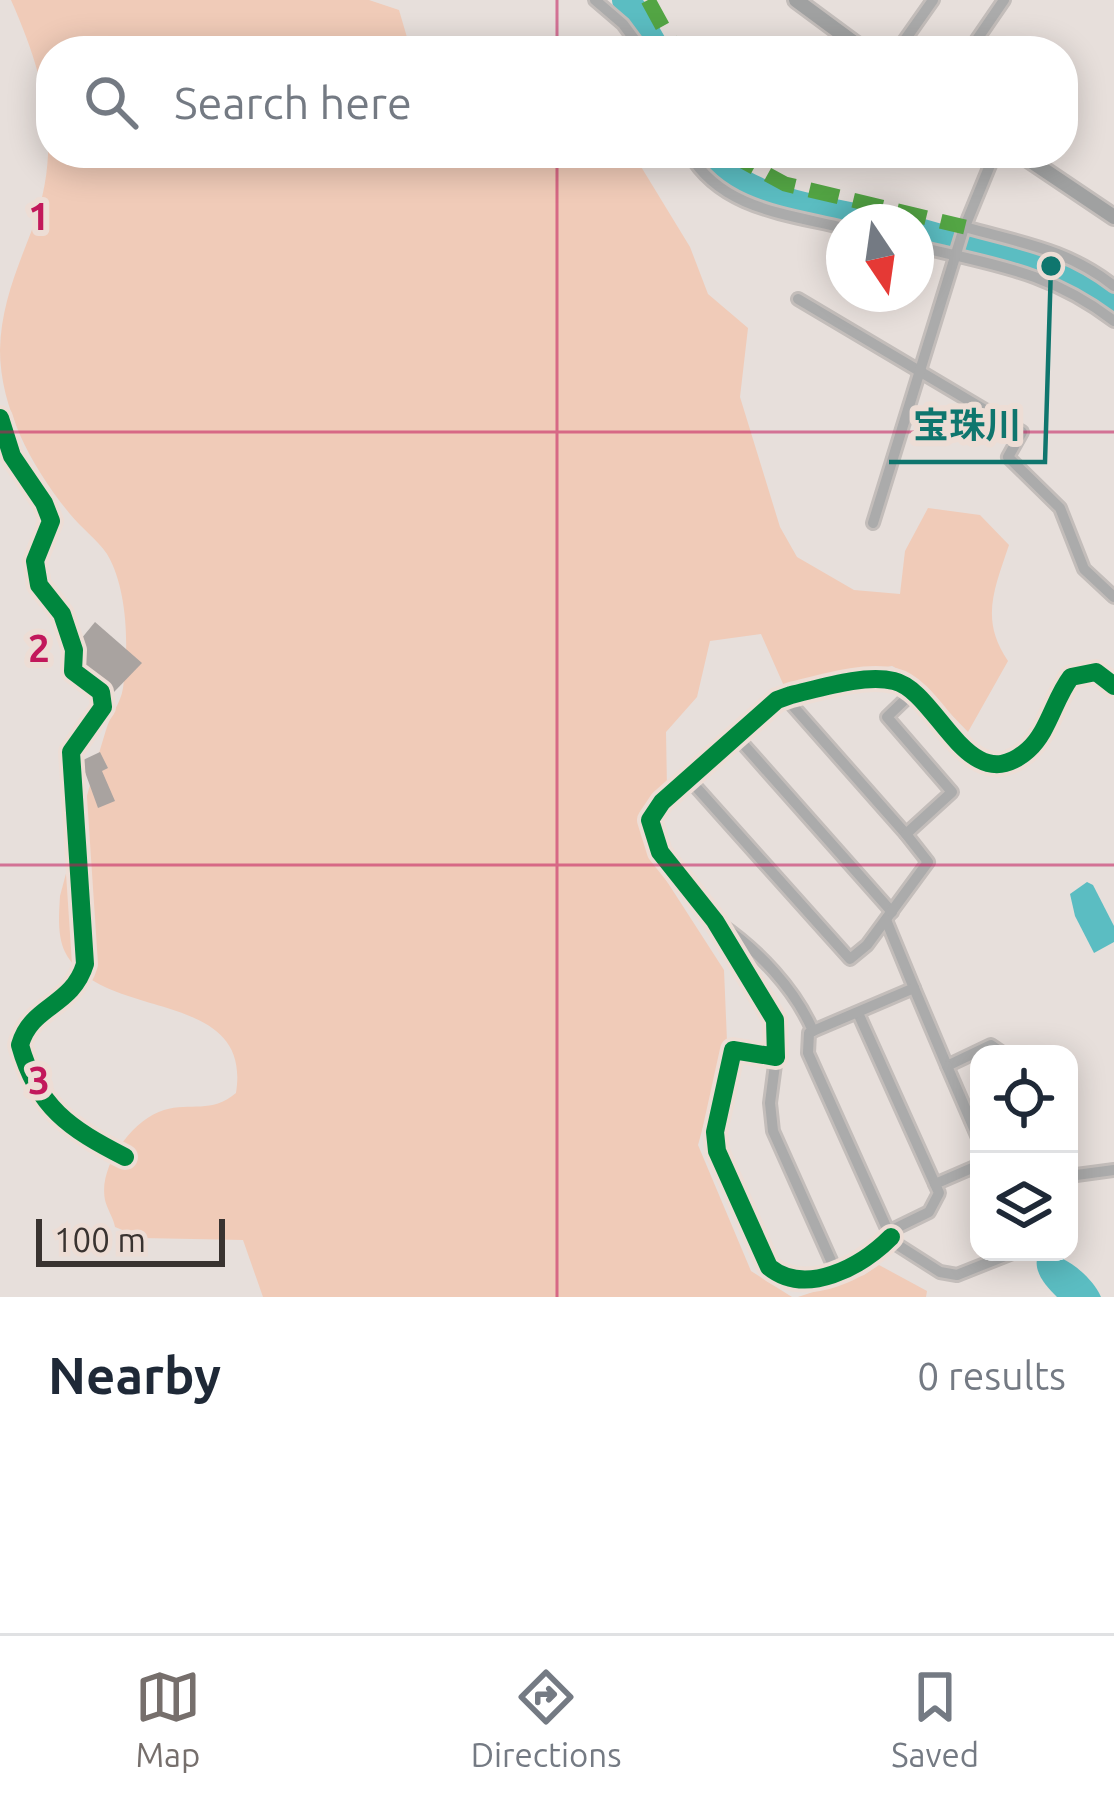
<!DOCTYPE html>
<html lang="en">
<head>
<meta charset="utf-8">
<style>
  :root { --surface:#fff; --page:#f6f6f7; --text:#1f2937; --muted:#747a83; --line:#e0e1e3; --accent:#766f6c }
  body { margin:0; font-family:Ubuntu,"Noto Sans JP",sans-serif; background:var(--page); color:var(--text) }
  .controls { position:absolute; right:36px; bottom:36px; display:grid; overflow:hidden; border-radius:24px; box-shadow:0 6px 30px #0003 }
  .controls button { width:108px; height:108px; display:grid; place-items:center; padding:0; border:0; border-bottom:3px solid var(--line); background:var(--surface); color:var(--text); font:60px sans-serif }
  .compass { position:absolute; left:826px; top:204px; width:108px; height:108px; border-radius:50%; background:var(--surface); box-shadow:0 6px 30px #0003; rotate:167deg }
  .scale { position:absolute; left:36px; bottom:30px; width:189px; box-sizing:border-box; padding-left:12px; border:6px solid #393330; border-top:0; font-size:33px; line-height:42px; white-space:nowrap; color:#393330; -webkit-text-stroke:9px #edddd5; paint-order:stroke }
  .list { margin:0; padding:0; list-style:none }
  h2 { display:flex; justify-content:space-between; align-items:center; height:156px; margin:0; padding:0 48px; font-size:51px }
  h2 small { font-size:39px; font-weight:400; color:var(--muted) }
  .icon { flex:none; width:66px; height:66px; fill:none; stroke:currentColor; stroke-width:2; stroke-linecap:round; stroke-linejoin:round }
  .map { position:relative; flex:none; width:1114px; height:1297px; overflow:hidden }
  .search { position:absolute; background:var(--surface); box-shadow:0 6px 30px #0003; left:36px; right:36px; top:36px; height:132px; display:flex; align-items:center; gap:30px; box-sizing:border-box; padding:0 42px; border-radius:48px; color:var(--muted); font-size:45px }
  .sheet { height:336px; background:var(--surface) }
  nav { display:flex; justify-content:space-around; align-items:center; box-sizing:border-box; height:168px; border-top:3px solid var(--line); background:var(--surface); font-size:33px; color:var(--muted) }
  nav a { display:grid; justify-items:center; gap:6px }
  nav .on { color:var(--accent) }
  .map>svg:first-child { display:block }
  .green { fill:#f0cbb8 }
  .water { fill:#5bbdc2 }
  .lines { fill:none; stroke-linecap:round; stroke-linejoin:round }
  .river { stroke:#5bbdc2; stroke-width:24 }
  .building { fill:#a9a3a0 }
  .minor-casing { stroke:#c3bdba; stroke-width:16 }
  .secondary-casing { stroke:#c3bdba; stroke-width:20 }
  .minor { stroke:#ababab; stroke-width:10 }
  .secondary { stroke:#a0a1a1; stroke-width:14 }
  .quiet { stroke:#53a544; stroke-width:15; stroke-dasharray:30 15; stroke-linecap:butt }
  .cycleway-casing { stroke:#edddd5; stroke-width:26 }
  .cycleway { stroke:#00873e; stroke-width:18 }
  .grid { fill:none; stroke:#c2185b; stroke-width:3; stroke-opacity:0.55 }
  .grid-label { font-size:39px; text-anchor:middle; font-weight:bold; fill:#c2185b; stroke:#edddd5; stroke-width:12; stroke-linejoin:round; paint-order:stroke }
  .leader { fill:none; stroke:#0f766e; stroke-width:4.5 }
  .callout-dot { fill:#0f766e; stroke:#edddd5; stroke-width:4.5 }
  .callout-label { font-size:36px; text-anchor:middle; font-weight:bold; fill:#0f766e; stroke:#edddd5; stroke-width:12; stroke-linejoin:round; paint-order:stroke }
</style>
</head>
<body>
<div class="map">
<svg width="1114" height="1297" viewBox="0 0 1114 1297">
  <rect width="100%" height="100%" fill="#e7dfdb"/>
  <g class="green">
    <path d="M11,0h358l30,10 12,41h-360v102h528l61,12 50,82 18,47 40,34 -8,69 40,130 17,30 57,33 46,4 5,-43 23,-43 52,7 29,30c-15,45 -29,75 -1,116l-40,71 -51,-53 -25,-13 -108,20 -23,-52 -51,7 -13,56 -31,35 1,56 -18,17 -7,24 15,37 67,104 3,71 -29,104 53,126 41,26h-529l-20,-57 -101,-2 -27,-11c-2,-10 -8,-18 -10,-27 -7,-34 28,-81 59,-90 27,-8 47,4 72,-17 17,-107 -135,-70 -171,-141 -8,-17 -6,-38 -5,-56 15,-55 29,-111 46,-166 4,-15 15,-27 17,-42 6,-39 5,-99 -16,-134 -10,-15 -26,-26 -37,-40 -37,-45 -70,-105 -70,-164 1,-45 17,-81 33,-123 30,-81 12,-150 -22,-227z"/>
    <polygon points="879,1265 927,1291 926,1297 798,1297 864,1275"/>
  </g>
  <g class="water">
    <polygon points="1087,882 1093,885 1114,926 1114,942 1094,953 1075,916 1070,894"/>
    <path d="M1039,1252c23,0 53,24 62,45h-44c-12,-12 -26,-27 -18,-45z"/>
  </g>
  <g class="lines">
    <g class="river">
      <polyline points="624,0 635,9 659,51"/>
      <path d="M708,153c42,50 118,54 179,69"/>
      <polyline points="916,229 1071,273 1114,303"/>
    </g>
  </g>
  <g class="building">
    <polygon points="95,622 142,663 114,692 83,666 81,639"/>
    <polygon points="100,752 108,768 102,771 115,801 98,808 81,761"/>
  </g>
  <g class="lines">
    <defs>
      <g id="minor">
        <polyline points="595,0 623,24 643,51"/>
        <polyline points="897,51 933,0"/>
        <polyline points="969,51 1004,0"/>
        <path d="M689,153c32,56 98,61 155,75"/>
        <path d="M965,227c56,16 102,22 149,59"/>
        <path d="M916,246c77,19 133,25 198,75"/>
        <polyline points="798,299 1022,432 1008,457 1060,508 1084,569 1114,597"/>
        <path d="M0,418l12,38 32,47 7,18 -16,40 4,24 23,29 12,36 -1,21 28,21 2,15 -32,45 14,212c-13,43 -54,41 -65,81 17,62 50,84 105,112"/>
        <polyline points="873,523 963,231 995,153"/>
        <polyline points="785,697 906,834"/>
        <polyline points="736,736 892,912"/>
        <polyline points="688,778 850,959 867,945 928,862 906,834 952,792 887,717 913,692"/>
        <polyline points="886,920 914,988"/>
        <path d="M720,924c38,26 75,65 93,107l-4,2 -1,20 85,189 47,30 17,3 58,-23"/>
        <polyline points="858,1013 935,1184"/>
        <polyline points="813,1031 914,988 947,1066 991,1045 1004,1054"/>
        <polyline points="776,1057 770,1103 773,1131 837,1274"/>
        <polyline points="947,1066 979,1140"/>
        <polyline points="1069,1176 1114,1170"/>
        <polyline points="888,1232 929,1212 939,1193 935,1184 979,1165"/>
        <path d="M891,1237c-30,30 -85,60 -122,30l-52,-116 -2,-19 18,-82 43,7 -1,-37 -60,-99 -55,-69 -10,-32 12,-18 115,-102 14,-5c30,-7 73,-21 103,-14 44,10 74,122 134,69 21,-19 26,-51 43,-73l25,-5 18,14"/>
      </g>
      <g id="secondary">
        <polyline points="796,0 865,51"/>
        <polyline points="1019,153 1114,217"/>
      </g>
    </defs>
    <use href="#minor" class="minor-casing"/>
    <use href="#secondary" class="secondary-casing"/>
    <use href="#minor" class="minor"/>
    <use href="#secondary" class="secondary"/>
    <g class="quiet">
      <polyline points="648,0 676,51"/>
      <polyline points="728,153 785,184 965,227"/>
    </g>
    <defs>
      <g id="cycleway">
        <path d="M0,418l12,38 32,47 7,18 -16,40 4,24 23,29 12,36 -1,21 28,21 2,15 -32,45 14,212c-13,43 -54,41 -65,81 17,62 50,84 105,112"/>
        <path d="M891,1237c-30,30 -85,60 -122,30l-52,-116 -2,-19 18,-82 43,7 -1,-37 -60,-99 -55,-69 -10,-32 12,-18 115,-102 14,-5c30,-7 73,-21 103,-14 44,10 74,122 134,69 21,-19 26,-51 43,-73l25,-5 18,14"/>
      </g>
    </defs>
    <use href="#cycleway" class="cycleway-casing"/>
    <use href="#cycleway" class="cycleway"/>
  </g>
  <path class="grid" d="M557,0v51M557,153v1144M0,432h1114M0,865h1114"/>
  <g class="grid-label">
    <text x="39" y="230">1</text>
    <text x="39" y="662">2</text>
    <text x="39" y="1094">3</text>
  </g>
  <path class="leader" d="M1051 266L1045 462H889"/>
  <circle class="callout-dot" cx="1051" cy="266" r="12"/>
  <g class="callout-label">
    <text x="967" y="438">宝珠川</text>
  </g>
</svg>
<div class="controls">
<button><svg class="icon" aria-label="locate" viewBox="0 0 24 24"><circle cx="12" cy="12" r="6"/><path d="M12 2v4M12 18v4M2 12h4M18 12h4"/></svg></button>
<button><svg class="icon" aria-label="layers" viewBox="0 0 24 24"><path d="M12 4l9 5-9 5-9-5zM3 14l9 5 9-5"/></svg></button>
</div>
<svg class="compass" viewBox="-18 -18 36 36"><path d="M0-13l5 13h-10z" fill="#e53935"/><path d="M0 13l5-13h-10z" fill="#747a83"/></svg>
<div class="scale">100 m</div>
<div class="search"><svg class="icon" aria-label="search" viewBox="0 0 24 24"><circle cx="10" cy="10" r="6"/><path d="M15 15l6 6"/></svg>Search here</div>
</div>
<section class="sheet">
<h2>Nearby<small>0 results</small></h2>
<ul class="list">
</ul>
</section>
<nav>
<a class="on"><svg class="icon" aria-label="map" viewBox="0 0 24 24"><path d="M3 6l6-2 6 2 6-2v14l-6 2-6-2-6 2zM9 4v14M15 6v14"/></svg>Map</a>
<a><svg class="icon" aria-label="directions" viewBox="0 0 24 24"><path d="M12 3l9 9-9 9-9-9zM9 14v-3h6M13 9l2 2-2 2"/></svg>Directions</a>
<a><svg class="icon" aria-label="saved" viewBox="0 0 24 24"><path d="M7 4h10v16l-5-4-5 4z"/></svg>Saved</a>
</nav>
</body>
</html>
